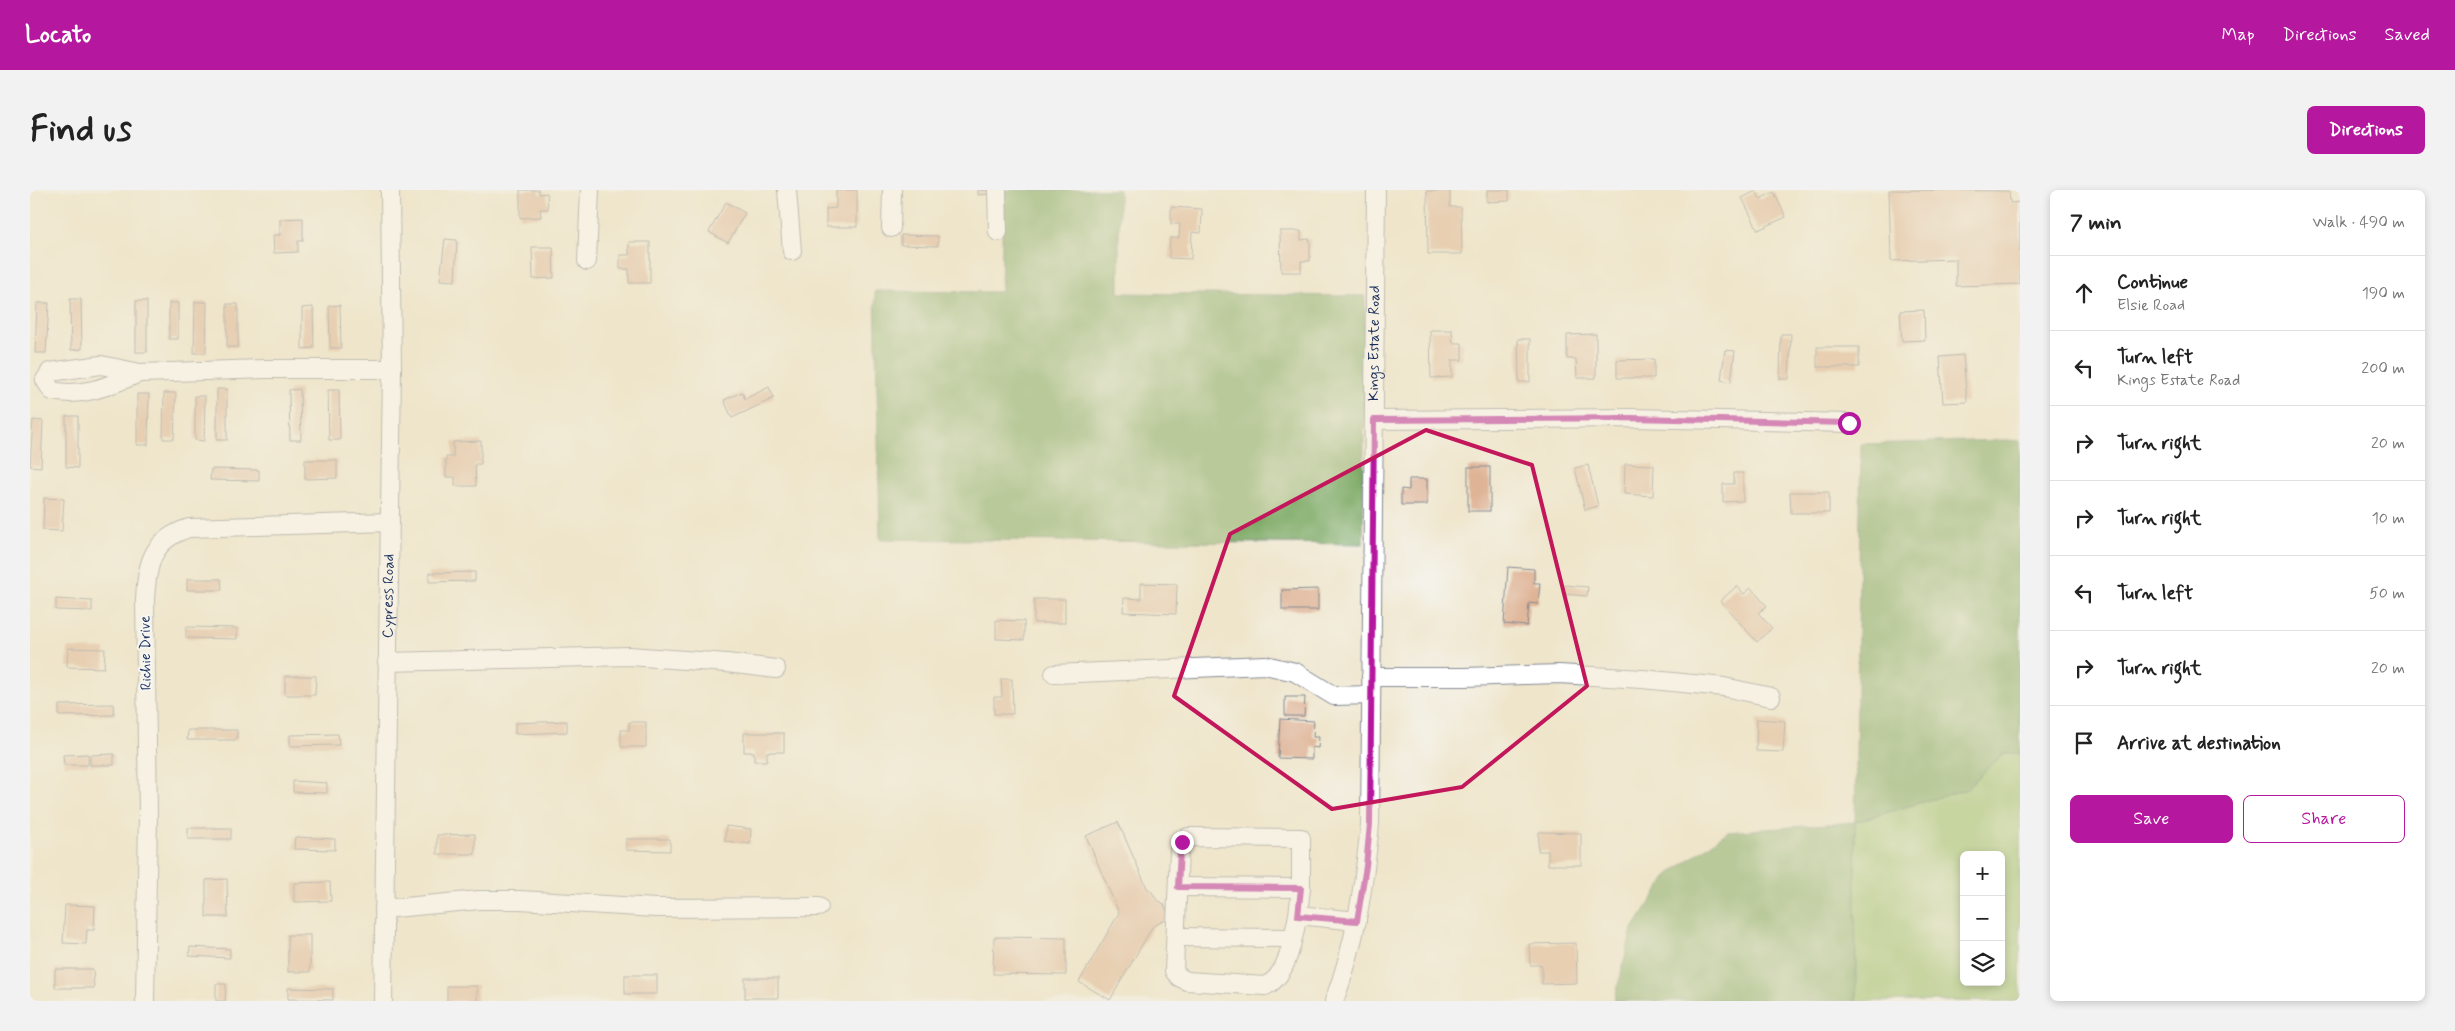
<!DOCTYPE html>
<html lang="en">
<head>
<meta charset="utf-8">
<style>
  :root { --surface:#fff; --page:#f2f2f2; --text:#222; --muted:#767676; --line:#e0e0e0; --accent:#b5179e }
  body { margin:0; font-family:Mynerve,sans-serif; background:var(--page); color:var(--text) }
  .controls { position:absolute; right:15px; bottom:15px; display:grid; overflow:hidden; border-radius:8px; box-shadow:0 2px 8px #0003 }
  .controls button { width:45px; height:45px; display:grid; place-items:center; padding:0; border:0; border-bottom:1px solid var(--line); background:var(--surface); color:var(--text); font:25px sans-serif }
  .stop { position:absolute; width:15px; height:15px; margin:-11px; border:4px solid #b5179e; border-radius:50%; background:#fff }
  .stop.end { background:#b5179e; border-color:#fff; box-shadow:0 1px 5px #0008 }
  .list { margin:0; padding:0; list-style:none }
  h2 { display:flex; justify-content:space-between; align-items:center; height:65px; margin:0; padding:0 20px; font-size:21px }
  h2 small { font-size:16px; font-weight:400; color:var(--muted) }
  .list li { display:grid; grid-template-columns:32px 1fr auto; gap:15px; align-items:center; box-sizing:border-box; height:75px; padding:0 20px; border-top:1px solid var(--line) }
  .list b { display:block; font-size:19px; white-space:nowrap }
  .list p { margin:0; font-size:16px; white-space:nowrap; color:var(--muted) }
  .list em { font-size:16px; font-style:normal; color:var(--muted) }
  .actions { display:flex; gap:10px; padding:15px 20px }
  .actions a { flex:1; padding:11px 0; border:1px solid var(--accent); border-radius:8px; text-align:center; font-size:18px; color:var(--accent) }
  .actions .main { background:var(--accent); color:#fff }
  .icon { flex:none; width:28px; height:28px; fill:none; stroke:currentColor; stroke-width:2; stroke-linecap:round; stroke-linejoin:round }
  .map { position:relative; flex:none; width:1990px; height:811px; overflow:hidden; border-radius:8px }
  header { display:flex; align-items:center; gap:30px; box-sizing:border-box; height:70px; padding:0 25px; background:var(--accent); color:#fff }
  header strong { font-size:24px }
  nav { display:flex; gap:28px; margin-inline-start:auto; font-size:18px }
  .intro { display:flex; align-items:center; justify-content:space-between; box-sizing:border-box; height:120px; padding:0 30px }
  h1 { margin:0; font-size:35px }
  .button { padding:12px 22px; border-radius:8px; background:var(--accent); color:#fff; font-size:18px; font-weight:700 }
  main { display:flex; gap:30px; padding:0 30px }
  aside { flex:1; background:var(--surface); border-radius:8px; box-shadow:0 2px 8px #0003 }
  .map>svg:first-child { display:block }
  .green { fill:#97c16e; stroke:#597866; fill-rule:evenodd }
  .forest { fill:#79a761; stroke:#4a6b60 }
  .building { fill:#dfb395 }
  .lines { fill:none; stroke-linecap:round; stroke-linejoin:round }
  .minor-casing { stroke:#858a94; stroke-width:20 }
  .minor { stroke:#fff; stroke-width:18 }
  .route { stroke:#b5179e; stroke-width:6 }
  .marked { fill:none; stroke:#c2185b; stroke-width:4; stroke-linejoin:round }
  .labels { text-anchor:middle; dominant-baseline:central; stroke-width:4; stroke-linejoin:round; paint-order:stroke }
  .street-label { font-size:15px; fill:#1b2f5e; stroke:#f6f6f2 }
</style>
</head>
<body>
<header>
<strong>Locato</strong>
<nav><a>Map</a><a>Directions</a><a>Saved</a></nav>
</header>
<div class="intro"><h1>Find us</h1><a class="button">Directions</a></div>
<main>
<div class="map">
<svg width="1990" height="811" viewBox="0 0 1990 811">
  <rect width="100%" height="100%" fill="#f6f6f2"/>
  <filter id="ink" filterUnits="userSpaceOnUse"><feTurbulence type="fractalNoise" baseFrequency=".02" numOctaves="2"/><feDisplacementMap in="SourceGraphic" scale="10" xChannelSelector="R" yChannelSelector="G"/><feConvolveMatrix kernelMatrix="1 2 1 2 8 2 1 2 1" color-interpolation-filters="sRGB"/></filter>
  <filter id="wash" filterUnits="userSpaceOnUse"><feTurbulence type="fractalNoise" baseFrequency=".0096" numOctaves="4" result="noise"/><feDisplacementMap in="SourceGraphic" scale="20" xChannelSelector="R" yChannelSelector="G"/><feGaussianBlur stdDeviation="1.12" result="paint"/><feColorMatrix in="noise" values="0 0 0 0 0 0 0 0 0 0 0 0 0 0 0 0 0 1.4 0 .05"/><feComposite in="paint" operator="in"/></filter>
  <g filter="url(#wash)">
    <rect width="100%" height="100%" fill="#efe5cb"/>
    <path class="green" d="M1990,563v248h-164l-1,-179 111,-33 37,-35zM1934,665h37v127h-37z"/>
    <g class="forest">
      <polygon points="973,0 1089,0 1089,103 1335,106 1333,354 850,349 845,101 971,102"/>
      <polygon points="1976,250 1990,251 1990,563 1973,564 1936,599 1825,632 1826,811 1584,811 1602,740 1638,685 1697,642 1825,632 1831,254"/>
    </g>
    <g id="blocks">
      <g class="building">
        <polygon points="490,0 509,0 509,4 517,3 518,19 510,19 511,27 490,28"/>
        <polygon points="806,0 827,0 827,37 796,37 796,19 806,18"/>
        <polygon points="948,0 959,0 959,4 948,5"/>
        <polygon points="1457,0 1479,0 1479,11 1457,12"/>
        <polygon points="1859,0 1979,1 1980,13 1990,12 1990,94 1926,96 1926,69 1861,71"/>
        <polygon points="1397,1 1420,1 1420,17 1431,17 1432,64 1398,64"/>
        <polygon points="1726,1 1730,9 1744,2 1756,27 1728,40 1712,8"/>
        <polygon points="696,12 715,23 698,53 679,42"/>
        <polygon points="1141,17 1172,19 1171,43 1162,42 1161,69 1139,68 1140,48 1149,48 1150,34 1141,34"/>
        <polygon points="273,28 273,51 268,51 268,62 244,63 243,45 250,45 250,29"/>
        <polygon points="1250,41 1271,41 1271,50 1280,49 1280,71 1271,71 1271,82 1251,82"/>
        <polygon points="871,45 908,46 908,56 871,55"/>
        <polygon points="415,49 427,50 425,91 410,90"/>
        <polygon points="599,52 620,52 620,93 599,93 599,79 590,79 590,65 599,65"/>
        <polygon points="502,57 523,57 524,88 503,89"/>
        <polygon points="40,109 51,109 52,159 41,160"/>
        <rect x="106" y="111" width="11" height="51"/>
        <polygon points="165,112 177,112 176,163 164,163"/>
        <polygon points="7,113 19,113 16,163 5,163"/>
        <rect x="139" y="113" width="9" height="36"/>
        <rect x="197" y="114" width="11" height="43"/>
        <polygon points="310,115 311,158 300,158 299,116"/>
        <polygon points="283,117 284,158 272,159 272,118"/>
        <polygon points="1894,120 1895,150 1872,151 1870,121"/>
        <polygon points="1400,140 1422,140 1423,153 1432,153 1432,170 1422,170 1422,187 1401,188"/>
        <polygon points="1566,144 1566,188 1547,188 1546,169 1537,169 1537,145"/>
        <polygon points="1751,144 1761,144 1759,189 1750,189"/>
        <polygon points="1488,149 1500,149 1500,192 1489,192"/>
        <rect x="1787" y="157" width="42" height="20"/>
        <polygon points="1695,160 1705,161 1701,192 1691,190"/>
        <polygon points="1933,165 1937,212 1913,213 1910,167"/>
        <polygon points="1624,169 1624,188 1587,188 1587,170"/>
        <polygon points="739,197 744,208 702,228 694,210 712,202 715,209"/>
        <rect x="187" y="199" width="10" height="51"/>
        <polygon points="270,199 271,250 260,250 259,200"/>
        <polygon points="298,200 309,200 310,250 299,250"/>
        <polygon points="134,203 146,203 144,249 133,249"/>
        <polygon points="107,204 119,204 118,255 107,255"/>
        <polygon points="165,206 175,206 174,251 165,250"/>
        <polygon points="36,226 48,226 48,278 36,277"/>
        <polygon points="3,230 13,231 11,277 0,276"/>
        <polygon points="451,251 451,274 445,274 446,296 425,296 425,287 416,287 416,267 423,267 423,252"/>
        <polygon points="275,270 307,270 307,288 275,289"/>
        <polygon points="1595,274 1624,275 1623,306 1594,304"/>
        <polygon points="1558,275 1568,316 1555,320 1545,278"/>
        <rect x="1438" y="277" width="22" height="44"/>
        <polygon points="181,279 229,280 229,291 180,290"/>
        <polygon points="1704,283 1713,283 1713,311 1693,312 1693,294 1704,294"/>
        <polygon points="1379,289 1397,289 1397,315 1371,315 1371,299 1379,300"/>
        <polygon points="1760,302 1799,302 1799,323 1761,323"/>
        <polygon points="14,308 34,309 32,341 13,340"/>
        <polygon points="1478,377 1504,379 1504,393 1510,393 1508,414 1499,413 1497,436 1474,434"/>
        <polygon points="445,382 445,391 399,392 399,383"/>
        <polygon points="157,389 191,389 192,400 157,400"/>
        <polygon points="1111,393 1147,394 1146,424 1093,422 1094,408 1111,409"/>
        <polygon points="1535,395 1558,397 1557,406 1534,404"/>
        <polygon points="1707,396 1714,404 1721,398 1737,416 1728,423 1742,438 1727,452 1690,411"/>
        <polygon points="1288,399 1288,420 1252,420 1252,400"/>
        <polygon points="26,409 62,411 62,421 26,420"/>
        <rect x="1004" y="409" width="31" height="24"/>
        <polygon points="966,430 994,431 994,450 966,449"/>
        <polygon points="156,437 207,438 207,449 156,448"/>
        <polygon points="38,458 75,459 74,478 37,477"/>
        <polygon points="255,486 286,486 285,505 255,505"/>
        <polygon points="971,489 982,489 983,524 964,524 964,507 972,507"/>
        <polygon points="1255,507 1275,507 1274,526 1255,526"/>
        <polygon points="83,514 84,525 29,526 29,515"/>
        <polygon points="1250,529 1284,531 1283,547 1289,547 1288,558 1282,557 1282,569 1248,568"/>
        <polygon points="1727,529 1755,531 1753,562 1726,561"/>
        <polygon points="537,531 537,542 485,544 485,533"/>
        <polygon points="599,532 616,532 616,557 591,557 591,540 599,540"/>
        <polygon points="158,540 207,540 207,550 157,550"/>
        <polygon points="714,543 754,543 754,562 737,562 737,571 724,571 724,562 714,562"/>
        <polygon points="308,544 309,555 260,556 260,545"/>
        <polygon points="58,564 58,575 34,575 33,565"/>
        <polygon points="84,564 84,575 60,575 60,565"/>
        <polygon points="263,591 297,593 297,603 263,602"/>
        <polygon points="1088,632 1117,698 1122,702 1126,709 1134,714 1139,726 1136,730 1123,736 1080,810 1049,792 1089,723 1056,646"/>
        <polygon points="696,636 721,639 720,654 695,651"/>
        <rect x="158" y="638" width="43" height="11"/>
        <polygon points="1509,642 1551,643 1551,675 1518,675 1518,661 1508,661"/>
        <polygon points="445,644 445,664 407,664 407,645"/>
        <polygon points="265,647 305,649 305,660 264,659"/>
        <polygon points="596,649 640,649 640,661 596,660"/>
        <polygon points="197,689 198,727 176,727 176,690"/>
        <polygon points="300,692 301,711 264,712 264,693"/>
        <polygon points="35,715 65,716 64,740 57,740 56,754 33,753"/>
        <rect x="258" y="745" width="22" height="37"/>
        <polygon points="964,747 1036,748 1036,785 963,784"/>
        <polygon points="1546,753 1547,793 1512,794 1512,775 1500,775 1499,754"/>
        <polygon points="160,757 200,759 200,768 159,766"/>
        <polygon points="25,779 63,779 64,798 25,798"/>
        <rect x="595" y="785" width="32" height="19"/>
        <rect x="715" y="788" width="33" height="20"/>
        <polygon points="186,794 196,794 195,811 186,811"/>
        <rect x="417" y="796" width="30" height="15"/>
        <polygon points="258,798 303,799 303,810 258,809"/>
      </g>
    </g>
  </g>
  <g filter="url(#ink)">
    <use href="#blocks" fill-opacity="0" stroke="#858a94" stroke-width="1"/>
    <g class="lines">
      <defs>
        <g id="minor">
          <polyline points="757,0 762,61"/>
          <polyline points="967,0 968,42"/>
          <polyline points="861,38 862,0"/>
          <polyline points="557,71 560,0"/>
          <path d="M110,183c-30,12 -56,25 -88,18l-7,-11 5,-8 51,-7 39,8 126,-4h126"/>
          <polyline points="1344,230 1601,228 1819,233"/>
          <polyline points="357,472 599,466 697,473 746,479"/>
          <polyline points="1024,484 1235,475 1265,482 1304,506 1341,505"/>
          <polyline points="1341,487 1435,487 1529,484 1612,489 1694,497 1741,507"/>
          <polyline points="1148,697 1271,698"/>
          <polyline points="354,719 449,710 490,710 626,718 789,717"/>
          <path d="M1268,725c-5,22 -10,62 -33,71l-78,-5 -8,-4 -5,-6 5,-120 3,-9 6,-5 113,1v50l-3,27 59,6"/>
          <polyline points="1146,747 1262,748"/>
          <path d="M115,811l3,-186 -3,-215c2,-36 6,-60 44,-72l201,-6"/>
          <path id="s1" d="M353,811l9,-632 -2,-179"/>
          <path id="s2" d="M1304,811c22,-57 30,-117 36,-177l6,-634"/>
        </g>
      </defs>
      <use href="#minor" class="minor-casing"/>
      <use href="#minor" class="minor"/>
    </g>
  </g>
  <g class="lines" filter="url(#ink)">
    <polyline class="route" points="1152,652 1150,661 1148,697 1271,698 1268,726 1327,731 1336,676 1340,634 1344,230 1601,228 1819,233"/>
  </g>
  <path d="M0 0H1990V811H0ZM1396,240l106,35 55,221 -125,101 -130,22 -158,-113 56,-162z" fill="#efe5cb" fill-opacity=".55" fill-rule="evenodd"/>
  <path class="marked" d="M1396,240l106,35 55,221 -125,101 -130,22 -158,-113 56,-162z"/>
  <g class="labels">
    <g class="street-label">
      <text stroke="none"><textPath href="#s2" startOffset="662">Kings Estate Road</textPath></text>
      <text stroke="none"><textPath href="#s1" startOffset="405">Cypress Road</textPath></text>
      <text transform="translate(116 463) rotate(-91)">Richie Drive</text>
    </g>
  </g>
</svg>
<div class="controls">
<button>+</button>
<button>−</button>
<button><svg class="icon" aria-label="layers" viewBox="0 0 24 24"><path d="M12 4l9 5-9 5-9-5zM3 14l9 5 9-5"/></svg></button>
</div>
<div class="stop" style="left:1819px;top:233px"></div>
<div class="stop end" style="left:1152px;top:652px"></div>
</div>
<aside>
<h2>7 min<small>Walk · 490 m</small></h2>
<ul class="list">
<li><svg class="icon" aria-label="ahead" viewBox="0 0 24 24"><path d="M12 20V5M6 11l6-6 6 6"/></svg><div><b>Continue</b><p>Elsie Road</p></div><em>190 m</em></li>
<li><svg class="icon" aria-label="left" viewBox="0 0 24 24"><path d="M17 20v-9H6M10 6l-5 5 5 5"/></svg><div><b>Turn left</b><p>Kings Estate Road</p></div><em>200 m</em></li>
<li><svg class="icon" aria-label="right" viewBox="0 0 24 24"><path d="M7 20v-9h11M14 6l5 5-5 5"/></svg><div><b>Turn right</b></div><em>20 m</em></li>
<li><svg class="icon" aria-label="right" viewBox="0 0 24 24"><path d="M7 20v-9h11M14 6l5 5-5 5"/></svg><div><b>Turn right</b></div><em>10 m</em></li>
<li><svg class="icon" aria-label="left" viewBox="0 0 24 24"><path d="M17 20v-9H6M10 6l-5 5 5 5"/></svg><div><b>Turn left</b></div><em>50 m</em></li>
<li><svg class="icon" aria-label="right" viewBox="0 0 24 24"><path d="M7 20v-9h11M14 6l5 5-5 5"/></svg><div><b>Turn right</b></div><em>20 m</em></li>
<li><svg class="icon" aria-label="arrive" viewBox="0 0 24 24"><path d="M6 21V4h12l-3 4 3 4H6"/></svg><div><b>Arrive at destination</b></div></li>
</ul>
<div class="actions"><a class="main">Save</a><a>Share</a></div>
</aside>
</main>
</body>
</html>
